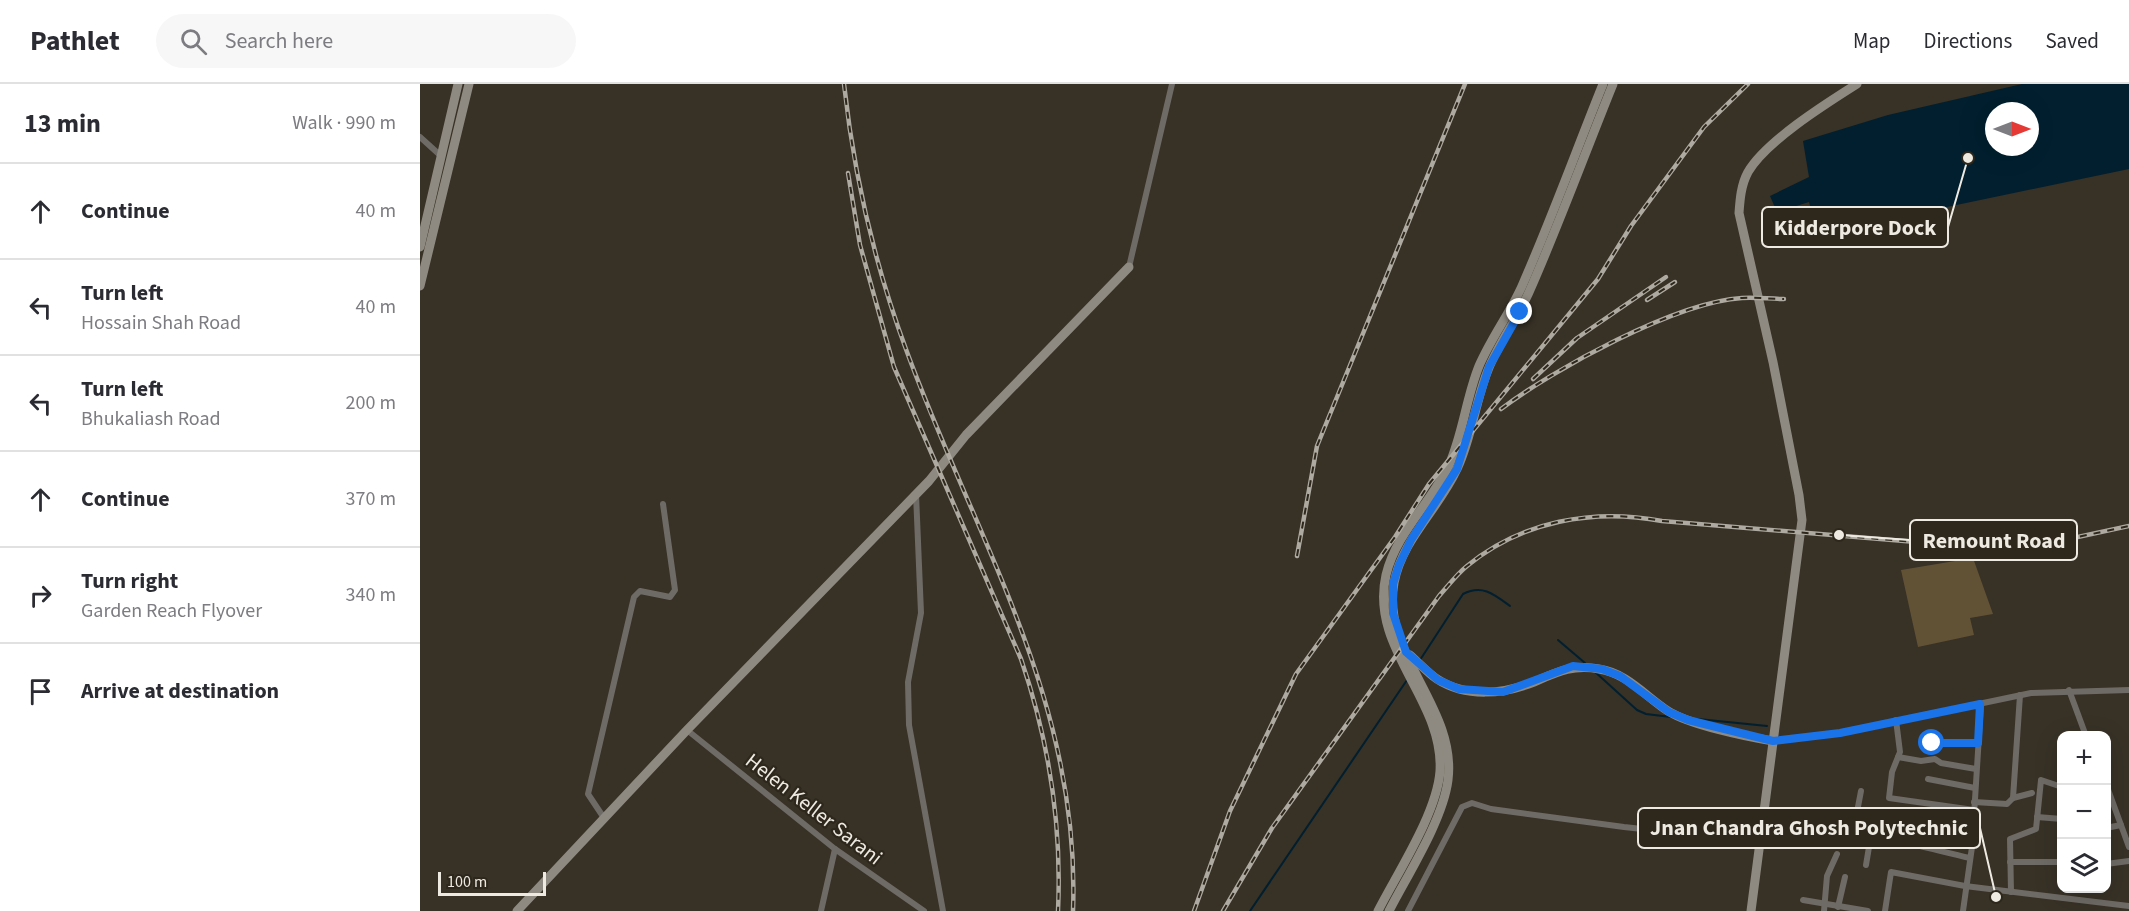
<!DOCTYPE html>
<html lang="en">
<head>
<meta charset="utf-8">
<style>
  :root { --surface:#fff; --page:#f7f7f7; --text:#2b2b33; --muted:#7c7c81; --line:#e1e1e2 }
  body { margin:0; font-family:"Source Sans 3",sans-serif; background:var(--page); color:var(--text) }
  .controls { position:absolute; right:18px; bottom:18px; display:grid; overflow:hidden; border-radius:12px; box-shadow:0 6px 24px #0002 }
  .controls button { width:54px; height:54px; display:grid; place-items:center; padding:0; border:0; border-bottom:2px solid var(--line); background:var(--surface); color:var(--text); font:30px sans-serif }
  .compass { position:absolute; left:1565px; top:18px; width:54px; height:54px; border-radius:50%; background:var(--surface); box-shadow:0 6px 24px #0002; rotate:90deg }
  .scale { position:absolute; left:18px; bottom:15px; width:108px; box-sizing:border-box; padding-left:6px; border:3px solid #eeeae2; border-top:0; font-size:16px; line-height:21px; white-space:nowrap; color:#eeeae2; -webkit-text-stroke:4px #2d271c; paint-order:stroke }
  .stop { position:absolute; width:18px; height:18px; margin:-14px; border:4px solid #1a73e8; border-radius:50%; background:#fff }
  .stop.end { background:#1a73e8; border-color:#fff; box-shadow:0 2px 6px #0008 }
  .list { margin:0; padding:0; list-style:none }
  h2 { display:flex; justify-content:space-between; align-items:center; height:78px; margin:0; padding:0 24px; font-size:26px }
  h2 small { font-size:20px; font-weight:400; color:var(--muted) }
  .list li { display:grid; grid-template-columns:39px 1fr auto; gap:18px; align-items:center; box-sizing:border-box; height:96px; padding:0 24px; border-top:2px solid var(--line) }
  .list b { display:block; font-size:22px; white-space:nowrap }
  .list p { margin:0; font-size:20px; white-space:nowrap; color:var(--muted) }
  .list em { font-size:20px; font-style:normal; color:var(--muted) }
  .icon { flex:none; width:33px; height:33px; fill:none; stroke:currentColor; stroke-width:2; stroke-linecap:round; stroke-linejoin:round }
  .map { position:relative; flex:none; width:1709px; height:827px; overflow:hidden }
  header { display:flex; align-items:center; gap:36px; box-sizing:border-box; height:84px; padding:0 30px; background:var(--surface); border-bottom:2px solid var(--line) }
  header strong { font-size:28px }
  nav { display:flex; gap:33px; margin-inline-start:auto; font-size:21px }
  .search { width:420px; height:54px; background:var(--page); display:flex; align-items:center; gap:15px; box-sizing:border-box; padding:0 21px; border-radius:33px; color:var(--muted); font-size:22px }
  main { display:flex }
  aside { flex:1; background:var(--surface) }
  .map>svg:first-child { display:block }
  .green { fill:#625235 }
  .water { fill:#011f2f; fill-rule:evenodd }
  .lines { fill:none; stroke-linecap:round; stroke-linejoin:round }
  .stream { stroke:#011f2f; stroke-width:2 }
  .street { stroke:#6e6a65; stroke-width:6 }
  .secondary { stroke:#8f8a81; stroke-width:9 }
  .rail-casing { stroke:#afaaa1; stroke-width:4.5 }
  .rail { stroke:#2d271c; stroke-width:2; stroke-dasharray:7; stroke-linecap:butt }
  .route { stroke:#1a73e8; stroke-width:8 }
  .labels { text-anchor:middle; dominant-baseline:central; stroke-width:4.5; stroke-linejoin:round; paint-order:stroke }
  .street-label { font-size:21px; fill:#eeeae2; stroke:#2d271c }
  .leader { fill:none; stroke:#eeeae2; stroke-width:2 }
  .callout-dot { fill:#eeeae2; stroke:#2d271c; stroke-width:2 }
  .callout { fill:#2d271c; stroke:#eeeae2; stroke-width:2 }
  .callout-label { font-size:22px; text-anchor:middle; font-weight:bold; fill:#eeeae2 }
</style>
</head>
<body>
<header>
<strong>Pathlet</strong>
<div class="search"><svg class="icon" aria-label="search" viewBox="0 0 24 24"><circle cx="10" cy="10" r="6"/><path d="M15 15l6 6"/></svg>Search here</div>
<nav><a>Map</a><a>Directions</a><a>Saved</a></nav>
</header>
<main>
<aside>
<h2>13 min<small>Walk · 990 m</small></h2>
<ul class="list">
<li><svg class="icon" aria-label="ahead" viewBox="0 0 24 24"><path d="M12 20V5M6 11l6-6 6 6"/></svg><div><b>Continue</b></div><em>40 m</em></li>
<li><svg class="icon" aria-label="left" viewBox="0 0 24 24"><path d="M17 20v-9H6M10 6l-5 5 5 5"/></svg><div><b>Turn left</b><p>Hossain Shah Road</p></div><em>40 m</em></li>
<li><svg class="icon" aria-label="left" viewBox="0 0 24 24"><path d="M17 20v-9H6M10 6l-5 5 5 5"/></svg><div><b>Turn left</b><p>Bhukaliash Road</p></div><em>200 m</em></li>
<li><svg class="icon" aria-label="ahead" viewBox="0 0 24 24"><path d="M12 20V5M6 11l6-6 6 6"/></svg><div><b>Continue</b></div><em>370 m</em></li>
<li><svg class="icon" aria-label="right" viewBox="0 0 24 24"><path d="M7 20v-9h11M14 6l5 5-5 5"/></svg><div><b>Turn right</b><p>Garden Reach Flyover</p></div><em>340 m</em></li>
<li><svg class="icon" aria-label="arrive" viewBox="0 0 24 24"><path d="M6 21V4h12l-3 4 3 4H6"/></svg><div><b>Arrive at destination</b></div></li>
</ul>
</aside>
<div class="map">
<svg width="1709" height="827" viewBox="0 0 1709 827">
  <rect width="100%" height="100%" fill="#373126"/>
  <polygon class="green" points="1553,474 1573,530 1550,534 1554,551 1498,563 1481,486"/>
  <path class="water" d="M1602,0h107v85l-311,65 -9,-32 -32,10 -7,-16 39,-19 -6,-36 85,-26zM1574,27h36v36h-36z"/>
  <g class="lines">
    <g class="stream">
      <polyline points="1138,556 1165,579"/>
      <path d="M1000,576l43,-66c19,-10 31,0 47,12"/>
      <polyline points="1174,587 1217,626 1226,630 1251,633"/>
      <polyline points="1278,635 1347,642"/>
      <polyline points="830,827 987,596"/>
    </g>
    <g class="street">
      <polyline points="0,53 21,72"/>
      <polyline points="709,183 752,0"/>
      <polyline points="496,410 501,529 488,598 489,641 523,827"/>
      <polyline points="1649,606 1666,652"/>
      <polyline points="1476,636 1480,668 1472,688 1469,714 1554,726"/>
      <polyline points="267,646 415,765 504,827"/>
      <polyline points="1353,657 1420,649 1611,609 1709,606"/>
      <polyline points="1512,659 1558,659"/>
      <polyline points="1478,673 1501,677 1515,675 1521,679 1556,685"/>
      <polyline points="1508,695 1555,704"/>
      <polyline points="1686,700 1709,763"/>
      <polyline points="1593,714 1612,709"/>
      <polyline points="1554,718 1587,720 1593,714 1600,611"/>
      <polyline points="1617,733 1642,735"/>
      <polyline points="184,734 168,710 214,513 220,507 250,513 255,506 243,420"/>
      <polyline points="1686,744 1701,741"/>
      <polyline points="1433,749 1441,707"/>
      <path d="M1405,751c50,-3 96,12 145,23"/>
      <polyline points="1590,778 1642,778"/>
      <polyline points="1686,780 1709,777"/>
      <polyline points="1446,781 1451,751"/>
      <polyline points="1591,808 1590,755 1616,745 1621,696 1642,703"/>
      <polyline points="1383,816 1448,827"/>
      <polyline points="1418,823 1425,793"/>
      <polyline points="401,827 415,765"/>
      <polyline points="988,827 1042,723 1052,719 1071,725 1204,743 1340,758"/>
      <polyline points="1404,827 1407,792 1417,770"/>
      <polyline points="1465,827 1471,788 1545,802 1709,822"/>
      <polyline points="1543,827 1552,763 1561,620"/>
    </g>
    <g class="secondary">
      <polyline points="0,163 38,0"/>
      <polyline points="0,202 49,0"/>
      <path d="M990,571c9,8 18,18 27,24 29,19 67,15 97,3 23,-10 39,-18 65,-13 28,4 46,27 69,42 22,14 79,26 105,30"/>
      <polyline points="97,827 267,646 509,397 546,351 709,183"/>
      <path d="M958,827c20,-39 59,-98 62,-140 4,-72 -71,-122 -54,-196 10,-42 45,-72 63,-110 14,-31 17,-67 30,-99 12,-28 31,-53 43,-80 29,-66 54,-135 81,-202"/>
      <path d="M969,827c19,-37 54,-91 59,-131 9,-73 -67,-125 -54,-197 8,-44 45,-74 63,-114 15,-31 18,-67 31,-99 11,-28 30,-52 42,-80 30,-68 55,-137 83,-206"/>
      <path d="M1331,827l51,-391 -3,-25 -26,-133 -34,-149c1,-14 2,-28 9,-41 18,-31 79,-69 109,-88"/>
    </g>
    <defs>
      <g id="rail">
        <path d="M424,0c10,92 31,182 63,268 69,188 174,350 166,559"/>
        <path d="M428,89l12,72 34,122 127,292c28,82 41,166 37,252"/>
        <polyline points="1227,216 1255,198"/>
        <polyline points="1113,295 1157,254 1246,193"/>
        <path d="M1081,325c53,-40 175,-107 241,-111 14,-1 28,1 42,1"/>
        <polyline points="877,472 897,362 1045,0"/>
        <polyline points="774,827 810,727 876,590 975,453 1009,400 1178,195 1211,142 1284,43 1328,0"/>
        <path d="M803,827l49,-83 167,-232c9,-10 18,-22 28,-30 55,-45 126,-58 195,-45l338,28 50,-6 79,-17"/>
      </g>
    </defs>
    <use href="#rail" class="rail-casing"/>
    <use href="#rail" class="rail"/>
  </g>
  <g class="lines">
    <polyline class="route" points="1100,228 1069,283 1037,385 991,456 979,481 973,500 973,529 986,568 1018,596 1039,605 1083,608 1153,582 1182,585 1200,592 1249,628 1268,636 1353,657 1420,649 1560,620 1558,659 1512,659"/>
  </g>
  <g class="labels">
    <g class="street-label">
      <text transform="translate(394 725) rotate(38)">Helen Keller Sarani</text>
    </g>
  </g>
  <path class="leader" d="M1548 74L1528 143M1419 451L1490 456M1576 813L1560 744"/>
  <g class="callout-dot">
    <circle cx="1548" cy="74" r="6"/>
    <circle cx="1419" cy="451" r="6"/>
    <circle cx="1576" cy="813" r="6"/>
  </g>
  <g class="callout">
    <rect x="1342" y="123" width="186" height="40" rx="6"/>
    <rect x="1490" y="436" width="167" height="40" rx="6"/>
    <rect x="1218" y="724" width="342" height="40" rx="6"/>
  </g>
  <g class="callout-label">
    <text x="1435" y="151">Kidderpore Dock</text>
    <text x="1574" y="464">Remount Road</text>
    <text x="1389" y="751">Jnan Chandra Ghosh Polytechnic</text>
  </g>
</svg>
<div class="controls">
<button>+</button>
<button>−</button>
<button><svg class="icon" aria-label="layers" viewBox="0 0 24 24"><path d="M12 4l9 5-9 5-9-5zM3 14l9 5 9-5"/></svg></button>
</div>
<svg class="compass" viewBox="-18 -18 36 36"><path d="M0-13l5 13h-10z" fill="#e53935"/><path d="M0 13l5-13h-10z" fill="#7c7c81"/></svg>
<div class="scale">100 m</div>
<div class="stop" style="left:1512px;top:659px"></div>
<div class="stop end" style="left:1100px;top:228px"></div>
</div>
</main>
</body>
</html>
